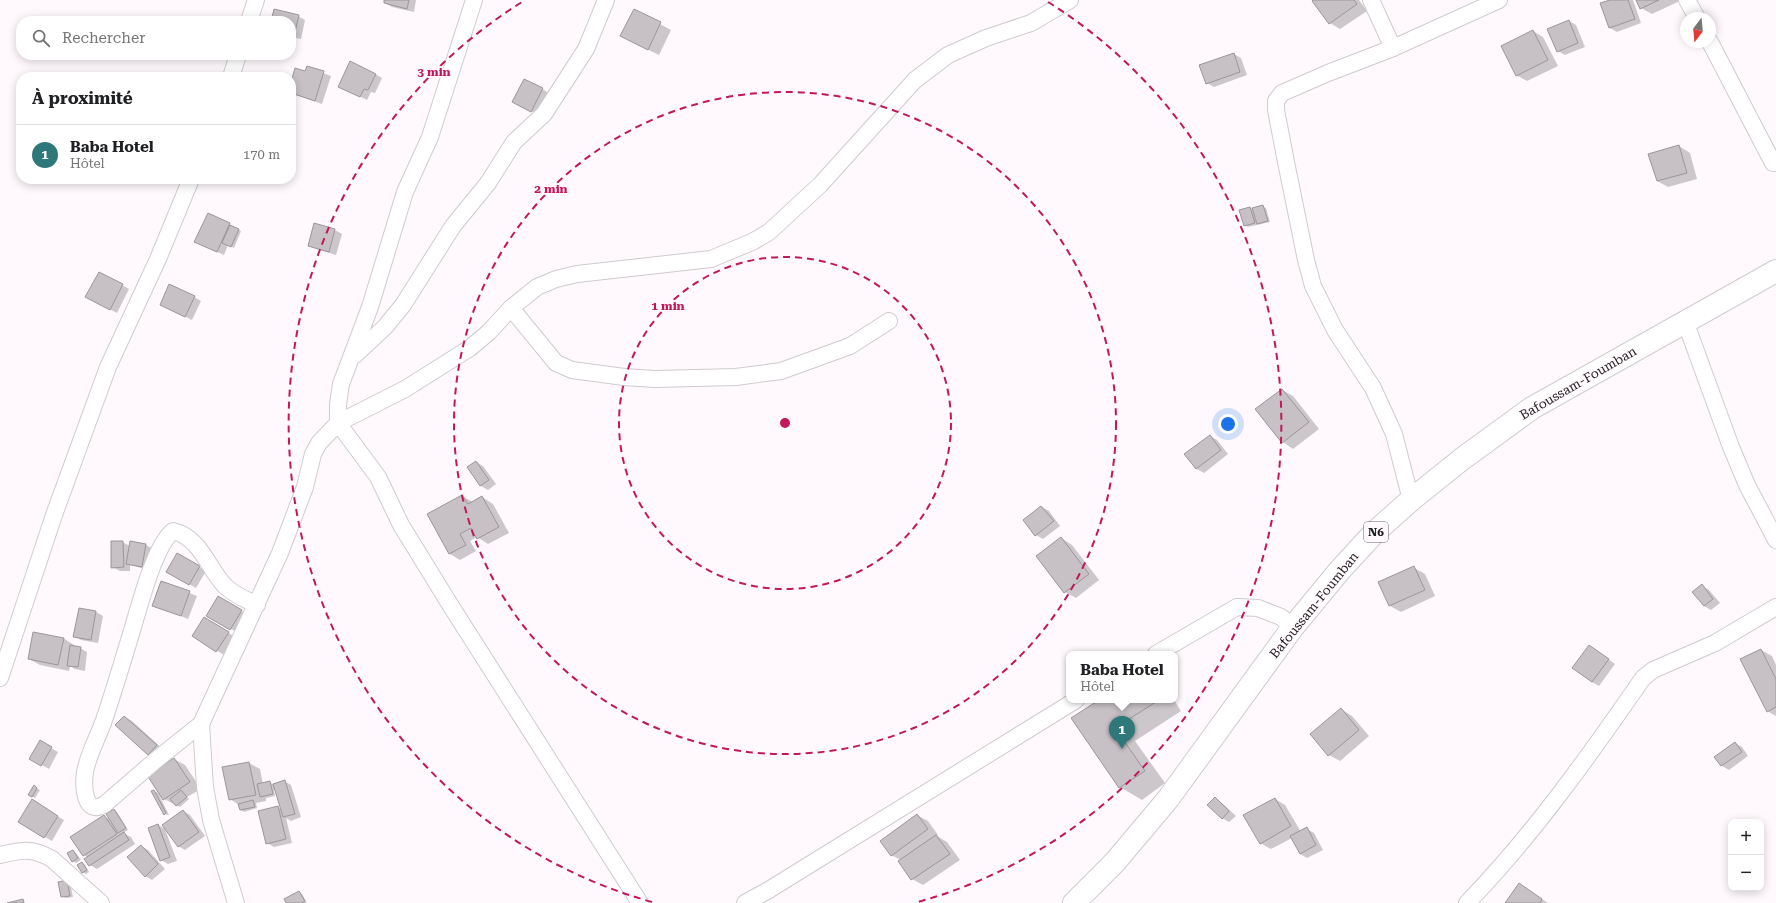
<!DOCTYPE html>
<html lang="fr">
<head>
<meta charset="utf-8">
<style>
  :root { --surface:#fff; --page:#f6f6f6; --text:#202124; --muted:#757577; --line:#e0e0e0; --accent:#2e787a }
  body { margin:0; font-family:"Roboto Serif",serif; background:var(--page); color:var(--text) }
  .controls { position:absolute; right:12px; bottom:12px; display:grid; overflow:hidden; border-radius:8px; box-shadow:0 2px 10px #0003 }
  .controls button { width:36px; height:36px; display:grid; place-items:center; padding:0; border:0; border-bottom:1px solid var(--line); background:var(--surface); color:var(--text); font:20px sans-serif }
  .compass { position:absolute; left:1680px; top:12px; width:36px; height:36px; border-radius:50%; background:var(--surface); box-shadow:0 2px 10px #0003; rotate:196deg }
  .you { position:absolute; left:1228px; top:424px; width:14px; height:14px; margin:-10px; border:3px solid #fff; border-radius:50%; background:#1a73e8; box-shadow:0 0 0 6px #1a73e833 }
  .badge { display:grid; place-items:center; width:26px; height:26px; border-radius:50%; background:var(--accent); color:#fff; font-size:13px; font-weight:700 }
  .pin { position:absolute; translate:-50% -33px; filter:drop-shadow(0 1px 2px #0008) }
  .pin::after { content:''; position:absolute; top:21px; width:14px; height:12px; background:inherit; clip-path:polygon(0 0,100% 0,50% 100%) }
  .popup { position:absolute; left:1066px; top:651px; width:112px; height:52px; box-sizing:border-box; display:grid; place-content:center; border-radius:8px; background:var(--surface); filter:drop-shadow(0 1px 3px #0005); font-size:13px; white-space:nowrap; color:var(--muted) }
  .popup b { font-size:15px; color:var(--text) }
  .popup::after { content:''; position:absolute; left:50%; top:100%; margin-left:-8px; border:8px solid transparent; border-top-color:var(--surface) }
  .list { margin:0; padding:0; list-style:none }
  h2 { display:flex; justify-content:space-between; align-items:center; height:52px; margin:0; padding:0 16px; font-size:17px }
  h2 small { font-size:13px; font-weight:400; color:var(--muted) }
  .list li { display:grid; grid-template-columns:26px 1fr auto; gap:12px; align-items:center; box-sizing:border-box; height:60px; padding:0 16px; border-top:1px solid var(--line) }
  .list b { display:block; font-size:15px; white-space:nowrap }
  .list p { margin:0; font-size:13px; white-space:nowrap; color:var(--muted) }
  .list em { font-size:13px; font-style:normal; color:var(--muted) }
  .icon { flex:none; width:22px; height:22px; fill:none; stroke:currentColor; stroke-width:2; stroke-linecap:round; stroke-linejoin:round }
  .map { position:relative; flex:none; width:1776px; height:903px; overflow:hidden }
  .search { position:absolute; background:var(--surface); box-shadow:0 2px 10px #0003; left:16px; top:16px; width:280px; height:44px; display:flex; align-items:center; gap:10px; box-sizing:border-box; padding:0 14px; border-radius:16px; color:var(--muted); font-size:15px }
  .panel { position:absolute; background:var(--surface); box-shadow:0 2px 10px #0003; left:16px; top:72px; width:280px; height:112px; border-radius:16px }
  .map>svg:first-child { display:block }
  .shadow { fill:#0003 }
  .building { fill:#c7c1c5; stroke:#9b9699 }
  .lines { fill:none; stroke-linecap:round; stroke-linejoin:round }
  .street-casing { stroke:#d0cbce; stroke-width:18 }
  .highway-casing { stroke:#d0cbce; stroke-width:24 }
  .street { stroke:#fff; stroke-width:16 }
  .highway { stroke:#fff; stroke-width:22 }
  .ring { fill:none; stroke:#c2185b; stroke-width:2; stroke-dasharray:7 5 }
  .labels { text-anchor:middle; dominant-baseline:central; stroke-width:3; stroke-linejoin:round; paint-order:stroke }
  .shield { fill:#fff9fd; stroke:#636062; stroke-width:1 }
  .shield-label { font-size:12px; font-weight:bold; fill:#201e1f }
  .street-label { font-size:13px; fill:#201e1f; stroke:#fff9fd }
  .centre { fill:#c2185b; stroke:#fff9fd; stroke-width:2 }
  .ring-label { font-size:12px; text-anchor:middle; font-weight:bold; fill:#c2185b; stroke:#fff9fd; stroke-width:3; stroke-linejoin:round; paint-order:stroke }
</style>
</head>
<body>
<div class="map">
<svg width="1776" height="903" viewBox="0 0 1776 903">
  <rect width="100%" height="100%" fill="#fff9fd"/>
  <g class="shadow">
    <polygon points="385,0 416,0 414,12 392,7 385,3"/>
    <polygon points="1315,0 1359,0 1367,11 1340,29 1330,23"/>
    <polygon points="1613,0 1633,0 1641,23 1617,32 1610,28"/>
    <polygon points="1637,0 1682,0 1652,14 1641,8"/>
    <polygon points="634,10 671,30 659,55 632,42"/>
    <polygon points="298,16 305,20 301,39 291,37 291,21 272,21"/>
    <polygon points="1569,21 1576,25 1585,47 1565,55 1558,51"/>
    <polygon points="1533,31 1543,37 1558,66 1527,81 1516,75"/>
    <polygon points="1234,54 1241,58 1247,75 1214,87 1207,83"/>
    <polygon points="307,67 331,76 322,104 291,93 291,85 306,72"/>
    <polygon points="375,74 382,78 375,93 371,92 367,100 347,90"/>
    <polygon points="542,89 549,93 538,115 520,105"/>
    <polygon points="1679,146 1690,153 1697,179 1668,187 1657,181"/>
    <polygon points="1262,206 1266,208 1270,222 1248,227 1245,225 1250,208 1254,210"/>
    <polygon points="229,224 241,231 234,248 228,245 224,255 196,242"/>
    <polygon points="335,230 342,234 336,255 316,249 309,245"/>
    <polygon points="122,285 129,289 117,313 94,301"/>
    <polygon points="194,297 201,301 192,320 168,308"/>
    <polygon points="1282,390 1293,396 1319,429 1293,449 1283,442"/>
    <polygon points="1210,436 1217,440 1228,454 1204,473 1197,469 1186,455"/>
    <polygon points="476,462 483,466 496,484 488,490 481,486"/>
    <polygon points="462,496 473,502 482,497 493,504 509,533 488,544 477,537 470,541 476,551 460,560 450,554"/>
    <polygon points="1042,507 1049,511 1060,526 1043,539 1036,535"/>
    <polygon points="1061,538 1072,545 1099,580 1076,598 1065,592"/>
    <polygon points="122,542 130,546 130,543 146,545 153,549 149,570 130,565 130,571 120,571 112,567"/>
    <polygon points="177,554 206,571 196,588 167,572"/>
    <polygon points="1414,568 1425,574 1435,596 1401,612 1390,606"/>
    <polygon points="162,582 197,596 188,619 154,605"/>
    <polygon points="1702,586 1709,590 1720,603 1711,610 1704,606"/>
    <polygon points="218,597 248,615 238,633 207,615"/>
    <polygon points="80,609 96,612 103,616 98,643 81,640 74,636"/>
    <polygon points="212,622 235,637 224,655 193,636"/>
    <polygon points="63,638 74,645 74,647 80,648 87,652 85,671 75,669 70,666 69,671 40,665 29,659"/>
    <polygon points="1590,646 1615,664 1599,686 1592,682"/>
    <polygon points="1761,650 1772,656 1776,665 1776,716 1767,711"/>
    <polygon points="1101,700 1174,700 1181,711 1135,741 1165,783 1142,800 1120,787 1072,718"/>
    <polygon points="1341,709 1352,716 1369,736 1340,761 1329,755"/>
    <polygon points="125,717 132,721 164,750 156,758 149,754 117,725"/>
    <polygon points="40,742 58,752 49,769 31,759"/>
    <polygon points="1735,743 1742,747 1748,756 1729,770 1722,766"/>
    <polygon points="174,759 185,765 201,789 187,797 189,799 180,807 164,799"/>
    <polygon points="249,763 260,769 263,784 270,783 273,784 284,781 291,785 301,817 291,821 286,818 292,843 274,847 267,843 278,807 282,810 275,789 274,790 275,796 266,798 266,801 256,803 257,808 244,812 241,810 239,805 230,799 224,768"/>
    <polygon points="34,787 40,790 35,798 30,795"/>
    <polygon points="154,791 158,793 169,815 164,814"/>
    <polygon points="1215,799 1222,803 1236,816 1229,822 1222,818"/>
    <polygon points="1275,799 1285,805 1301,832 1307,829 1314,833 1323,850 1307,858 1300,854 1292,838 1271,849 1260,843"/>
    <polygon points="32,801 64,820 52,841 19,822"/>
    <polygon points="114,810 117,812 128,830 123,833 131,837 135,844 97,869 90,865 88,858 84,855 104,816 111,820"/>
    <polygon points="183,811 190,815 205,836 185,850 178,846"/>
    <polygon points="917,815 928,821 938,835 937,836 947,842 960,860 923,885 912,879 901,860 891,855"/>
    <polygon points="158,825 165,829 177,861 168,864 161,860"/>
    <polygon points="141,846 148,850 165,869 152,880 145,876"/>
    <polygon points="73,851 76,853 81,860 76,863 72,861"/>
    <polygon points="82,863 85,865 89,872 86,874 82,872"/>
    <polygon points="60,883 70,883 73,897 66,898 62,896"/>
    <polygon points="1530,891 1548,903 1507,903"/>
    <polygon points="299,892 302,894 307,903 287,903"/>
  </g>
  <g class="building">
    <polygon points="384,0 409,0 407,9 384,3"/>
    <polygon points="1313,0 1354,0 1357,4 1329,24 1312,1"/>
    <polygon points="1610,0 1628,0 1635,19 1609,28 1600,3"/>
    <polygon points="1636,0 1659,0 1640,9"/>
    <polygon points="274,9 299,15 294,36 291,35 291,21 271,21"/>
    <polygon points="634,9 661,22 648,50 620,36"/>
    <polygon points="1569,20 1578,43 1557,52 1547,29"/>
    <polygon points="1533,30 1548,60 1516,76 1501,46"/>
    <polygon points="1234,53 1240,72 1206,84 1199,65"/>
    <polygon points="350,61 376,74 368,90 364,89 360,97 338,87"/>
    <polygon points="307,66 324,71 315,101 291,93 291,82 295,68 305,71"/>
    <polygon points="524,79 543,88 531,112 512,102"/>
    <polygon points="1679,145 1687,173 1657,181 1648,154"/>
    <polygon points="1263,205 1268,221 1257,224 1252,208"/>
    <polygon points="1250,207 1255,223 1244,226 1239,210"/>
    <polygon points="208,213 230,223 217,252 194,242"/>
    <polygon points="314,223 335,229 329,252 308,246"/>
    <polygon points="230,225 239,229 231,247 222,243"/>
    <polygon points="99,272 123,284 110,310 85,297"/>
    <polygon points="169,284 195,296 185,317 160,305"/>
    <polygon points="1282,389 1309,422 1282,443 1255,409"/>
    <polygon points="1210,435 1221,450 1196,469 1184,454"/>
    <polygon points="476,461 489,480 480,486 467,467"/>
    <polygon points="462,495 468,504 482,496 499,527 477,539 471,528 460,534 466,545 449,554 427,514"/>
    <polygon points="1041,506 1054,521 1035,536 1023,520"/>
    <polygon points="1061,537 1089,574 1064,593 1036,556"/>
    <polygon points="111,541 123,541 124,567 111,568"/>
    <polygon points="130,541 146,544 142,567 126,564"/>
    <polygon points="177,553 200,566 189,585 166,572"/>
    <polygon points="1414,566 1425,590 1389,606 1378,582"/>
    <polygon points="161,581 190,591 181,616 152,606"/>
    <polygon points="1702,584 1713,599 1704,606 1692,592"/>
    <polygon points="218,596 242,610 230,630 206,616"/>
    <polygon points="79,608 96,611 91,640 73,637"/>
    <polygon points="204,617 229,632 216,652 192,636"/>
    <polygon points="33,632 64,638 58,665 28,659"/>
    <polygon points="70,645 81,647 78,667 67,666"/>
    <polygon points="1589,645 1609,659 1592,682 1572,668"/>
    <polygon points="1761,649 1776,679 1776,707 1767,712 1740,659"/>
    <polygon points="1099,700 1159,700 1115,728 1145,771 1119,788 1071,718"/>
    <polygon points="1341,708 1359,730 1328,756 1310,734"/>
    <polygon points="124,716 157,745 148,755 115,725"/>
    <polygon points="40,740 52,747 41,766 29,759"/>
    <polygon points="1735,742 1742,752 1721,766 1714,757"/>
    <polygon points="174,758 190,782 163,800 147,775"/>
    <polygon points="249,762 256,795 229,800 222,767"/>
    <polygon points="285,780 295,814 283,817 273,784"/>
    <polygon points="270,781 273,794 260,797 257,784"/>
    <polygon points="34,785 37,788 32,797 28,795"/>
    <polygon points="154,790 166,813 164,815 151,791"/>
    <polygon points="181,790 187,797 176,806 170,799"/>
    <polygon points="1215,797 1229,811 1222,819 1207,805"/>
    <polygon points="1275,798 1291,826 1260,844 1243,815"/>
    <polygon points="32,799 58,816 44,838 18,822"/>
    <polygon points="253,800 255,807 240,810 238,804"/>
    <polygon points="278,806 286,839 266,844 258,811"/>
    <polygon points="114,809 126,828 118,833 106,814"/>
    <polygon points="183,810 199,832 178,847 162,825"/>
    <polygon points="917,814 928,829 891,856 880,841"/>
    <polygon points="104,815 117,834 83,856 70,837"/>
    <polygon points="158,824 170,857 160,861 148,828"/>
    <polygon points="1307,827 1316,845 1300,854 1290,836"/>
    <polygon points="124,832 129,840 89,866 84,859"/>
    <polygon points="936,835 950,854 911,880 898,861"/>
    <polygon points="141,845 158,864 145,877 127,857"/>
    <polygon points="73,850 78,858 72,862 67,853"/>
    <polygon points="82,862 87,870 82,873 77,865"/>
    <polygon points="67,880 70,896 61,897 58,882"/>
    <polygon points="1519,883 1542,899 1540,903 1505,903"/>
    <polygon points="299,891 305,901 301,903 286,903 284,899"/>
    <polygon points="23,899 24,903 7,903"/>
  </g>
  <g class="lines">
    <defs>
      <g id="street">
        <polyline points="474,0 430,137 405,192 370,307 341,384 338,404 338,423 378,477 401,525 449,603 640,903"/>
        <polyline points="1371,0 1393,48"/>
        <polyline points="1687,0 1697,18"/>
        <polyline points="249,21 256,0"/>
        <polyline points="1710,42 1773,163"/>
        <polyline points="231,77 238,55"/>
        <polyline points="511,308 556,363 572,370 624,377 655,379 736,377 781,371 850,346 889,321"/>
        <polyline points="1685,321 1731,447 1747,485 1776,540"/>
        <polyline points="355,355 385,327 403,305 453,226 488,183 514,142 544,114 586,49 606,0"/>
        <polyline points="1411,500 1394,434 1373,388 1335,330 1313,286 1306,260 1286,162 1276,110 1276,101 1282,93 1328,73 1393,48 1499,0"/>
        <path d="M257,605c-12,-6 -23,-10 -32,-19 -18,-19 -24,-48 -52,-55 -19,15 -34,77 -42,103 -9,29 -18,60 -28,89 -6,16 -15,32 -18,49 -2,14 -1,45 20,32l51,-44 45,-36 79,-171 25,-66 8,-33 6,-11 19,-20 67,-34 65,-41 19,-16 22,-24 26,-21 19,-8 21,-5 134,-15 41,-17 17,-10 51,-47 95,-105 33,-25 38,-17 45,-15 39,-23"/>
        <polyline points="1156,654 1237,607 1258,608 1281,617 1293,627"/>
        <polyline points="0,678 54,515 108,367 158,259 191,179"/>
        <polyline points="201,724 205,787 211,820 236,903"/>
        <path d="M0,855c21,-5 32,-8 52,4l49,44"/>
        <polyline points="745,903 767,891 1076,700"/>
        <path d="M1467,903c66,-68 122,-147 176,-225l10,-8 62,-27 61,-36"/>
      </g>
      <polyline id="highway" points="1074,903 1115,862 1168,799 1293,627 1340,570 1375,532 1411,500 1462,459 1532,408 1776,271"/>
    </defs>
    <use href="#street" class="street-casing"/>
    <use href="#highway" class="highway-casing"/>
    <use href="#street" class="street"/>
    <use href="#highway" class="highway"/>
  </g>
  <g class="ring">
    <circle cx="785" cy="423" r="166"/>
    <circle cx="785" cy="423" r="331"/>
    <path d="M652 902A497 497 0 0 1 522 2M1048 2A497 497 0 0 1 918 902"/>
  </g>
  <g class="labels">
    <rect class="shield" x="1364" y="522" width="24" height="20" rx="3"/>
    <g class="shield-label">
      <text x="1376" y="532">N6</text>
    </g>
    <g class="street-label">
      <text transform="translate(1578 383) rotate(-30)">Bafoussam-Foumban</text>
      <text transform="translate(1314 605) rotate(-51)">Bafoussam-Foumban</text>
    </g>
  </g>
  <circle cx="785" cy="423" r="6" class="centre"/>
  <g class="ring-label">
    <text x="434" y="76">3 min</text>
    <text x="551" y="193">2 min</text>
    <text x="668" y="310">1 min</text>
  </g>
</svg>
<div class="controls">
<button>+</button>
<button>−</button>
</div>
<svg class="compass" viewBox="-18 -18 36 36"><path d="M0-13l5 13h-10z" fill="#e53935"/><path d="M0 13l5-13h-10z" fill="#757577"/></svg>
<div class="you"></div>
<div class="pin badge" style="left:1122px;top:749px">1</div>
<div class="popup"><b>Baba Hotel</b>Hôtel</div>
<div class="search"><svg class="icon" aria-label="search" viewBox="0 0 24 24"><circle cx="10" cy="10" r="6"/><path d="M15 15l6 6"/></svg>Rechercher</div>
<section class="panel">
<h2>À proximité<small></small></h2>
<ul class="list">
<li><span class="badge">1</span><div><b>Baba Hotel</b><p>Hôtel</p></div><em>170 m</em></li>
</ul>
</section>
</div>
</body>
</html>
